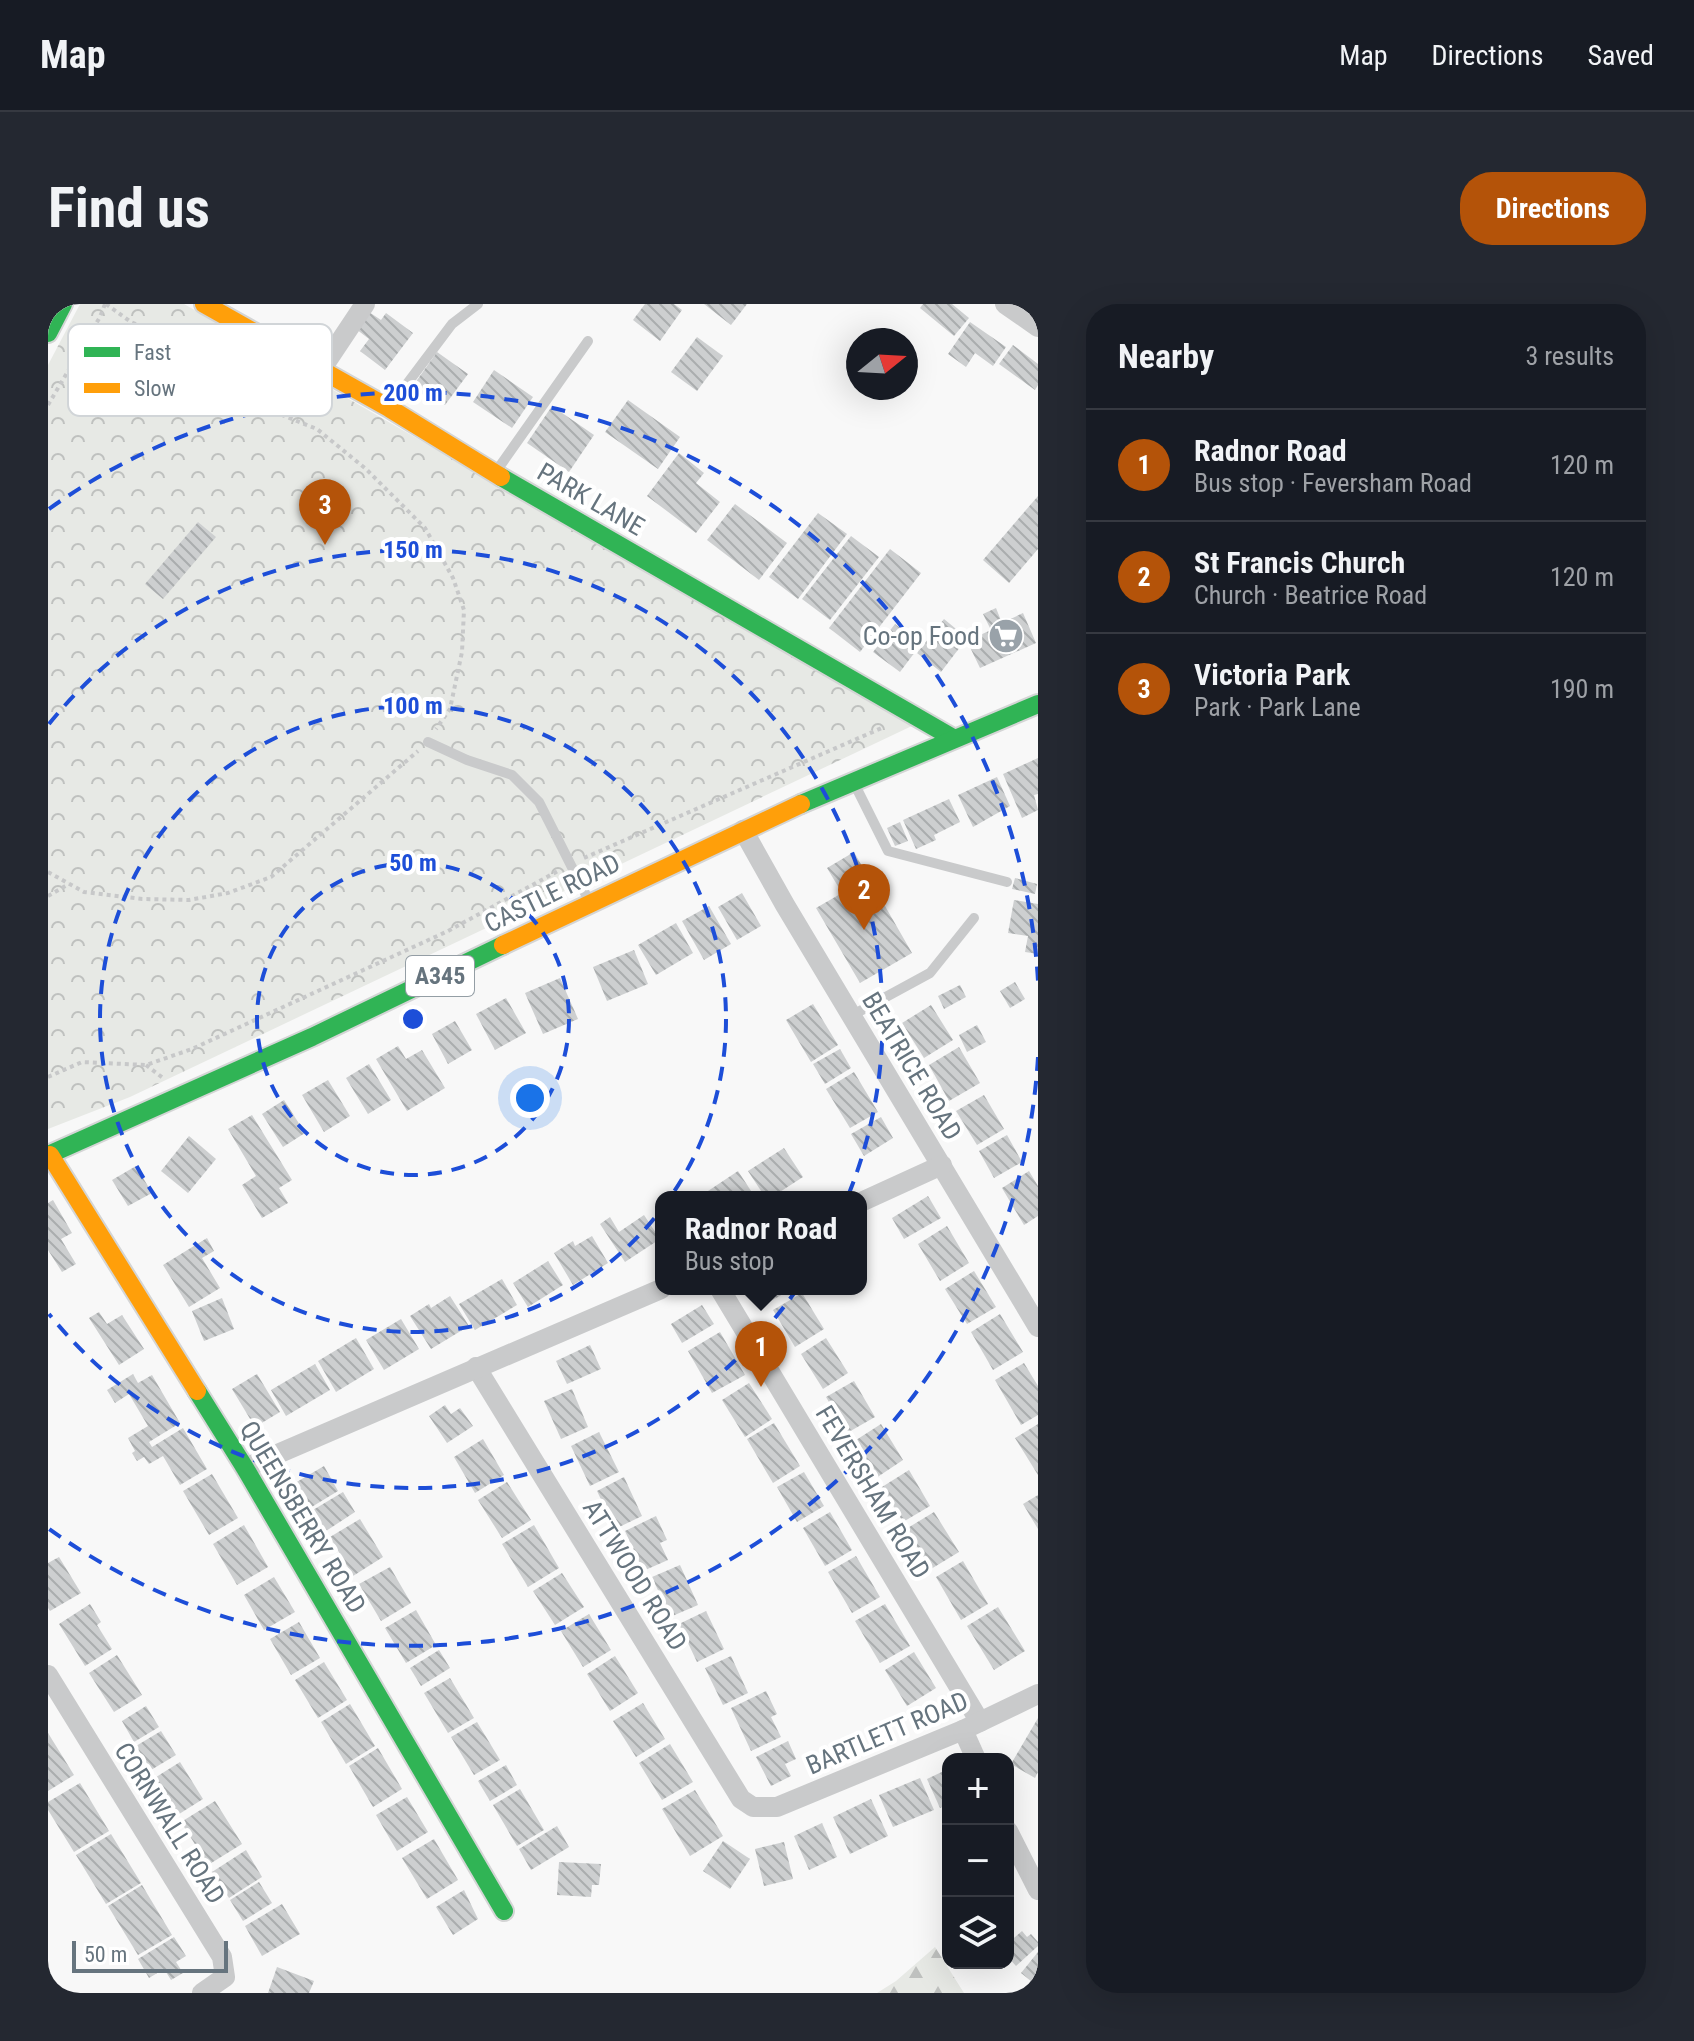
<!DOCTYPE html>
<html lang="en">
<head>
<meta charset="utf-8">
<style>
  :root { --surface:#171b24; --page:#242831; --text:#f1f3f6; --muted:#9ea1a6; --line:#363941; --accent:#b45309 }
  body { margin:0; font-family:"Roboto Condensed",sans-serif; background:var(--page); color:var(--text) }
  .controls { position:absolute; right:24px; bottom:24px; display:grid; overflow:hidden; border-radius:16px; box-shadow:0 8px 32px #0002 }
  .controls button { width:72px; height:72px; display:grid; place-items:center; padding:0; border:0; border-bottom:2px solid var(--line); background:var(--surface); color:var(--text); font:40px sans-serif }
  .compass { position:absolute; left:798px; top:24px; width:72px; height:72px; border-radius:50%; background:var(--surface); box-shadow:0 8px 32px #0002; rotate:72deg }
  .scale { position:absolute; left:24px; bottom:20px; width:156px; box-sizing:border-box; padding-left:8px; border:4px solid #66747e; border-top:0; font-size:22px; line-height:28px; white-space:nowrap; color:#66747e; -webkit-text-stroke:6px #fff; paint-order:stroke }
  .you { position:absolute; left:482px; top:794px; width:28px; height:28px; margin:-20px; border:6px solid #fff; border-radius:50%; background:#1a73e8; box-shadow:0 0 0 12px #1a73e833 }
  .badge { display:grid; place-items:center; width:52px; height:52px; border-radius:50%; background:var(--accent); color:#fff; font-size:26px; font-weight:700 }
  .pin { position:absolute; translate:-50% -66px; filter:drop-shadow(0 2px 4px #0008) }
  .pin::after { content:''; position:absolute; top:42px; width:28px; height:24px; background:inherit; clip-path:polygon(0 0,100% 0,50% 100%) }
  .popup { position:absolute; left:607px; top:887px; width:212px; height:104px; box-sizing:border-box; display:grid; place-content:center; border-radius:16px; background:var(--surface); filter:drop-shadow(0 2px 6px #0005); font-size:26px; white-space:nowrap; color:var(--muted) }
  .popup b { font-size:30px; color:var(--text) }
  .popup::after { content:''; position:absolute; left:50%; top:100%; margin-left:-16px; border:16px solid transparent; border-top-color:var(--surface) }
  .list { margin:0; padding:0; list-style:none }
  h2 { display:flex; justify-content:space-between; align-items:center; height:104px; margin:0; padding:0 32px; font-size:34px }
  h2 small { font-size:26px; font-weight:400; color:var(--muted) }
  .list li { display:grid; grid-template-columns:52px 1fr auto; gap:24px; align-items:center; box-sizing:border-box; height:112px; padding:0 32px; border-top:2px solid var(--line) }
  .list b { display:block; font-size:30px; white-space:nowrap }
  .list p { margin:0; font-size:26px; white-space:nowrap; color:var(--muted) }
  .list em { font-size:26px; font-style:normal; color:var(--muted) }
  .icon { flex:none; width:44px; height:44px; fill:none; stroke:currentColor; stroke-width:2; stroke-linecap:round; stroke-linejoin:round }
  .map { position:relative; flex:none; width:990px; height:1689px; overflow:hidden; border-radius:32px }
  header { display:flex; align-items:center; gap:48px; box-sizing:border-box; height:112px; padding:0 40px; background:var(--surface); border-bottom:2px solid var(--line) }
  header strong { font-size:38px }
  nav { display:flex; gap:44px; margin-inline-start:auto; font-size:28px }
  .intro { display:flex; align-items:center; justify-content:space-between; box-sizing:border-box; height:192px; padding:0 48px }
  h1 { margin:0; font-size:56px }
  .button { padding:20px 36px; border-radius:32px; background:var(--accent); color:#fff; font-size:28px; font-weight:700 }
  main { display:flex; gap:48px; padding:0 48px }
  aside { flex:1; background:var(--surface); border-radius:32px; box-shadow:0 8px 32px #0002 }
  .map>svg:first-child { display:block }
  .forest { fill:url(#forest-firs) }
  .park { fill:url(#park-crowns) }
  .building { fill:url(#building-back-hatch) }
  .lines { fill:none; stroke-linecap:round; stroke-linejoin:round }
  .fast-casing { stroke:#d4d5d5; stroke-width:22 }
  .slow-casing { stroke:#d4d5d5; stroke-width:22 }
  .path { stroke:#c7c8c9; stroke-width:4; stroke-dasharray:4 4; stroke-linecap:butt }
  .lane { stroke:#c9cacb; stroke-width:10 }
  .street { stroke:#c9cacb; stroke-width:20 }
  .fast { stroke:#30b455; stroke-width:18 }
  .slow { stroke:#ff9f0a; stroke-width:18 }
  .ring { fill:none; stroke:#1d4ed8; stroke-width:4; stroke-dasharray:14 10 }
  .labels { text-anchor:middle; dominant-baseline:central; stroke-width:8; stroke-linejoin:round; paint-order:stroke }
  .shield { fill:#fff; stroke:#949ea5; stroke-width:2 }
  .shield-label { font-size:24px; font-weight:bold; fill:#66747e }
  .street-label { font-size:26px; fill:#66747e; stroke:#fff }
  .poi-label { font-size:26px; fill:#66747e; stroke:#fff; text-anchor:end }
  .key { fill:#fff; stroke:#d1d5d8; stroke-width:2 }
  .key-label { font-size:22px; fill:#66747e }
  .centre { fill:#1d4ed8; stroke:#fff; stroke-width:4 }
  .ring-label { font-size:24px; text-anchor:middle; font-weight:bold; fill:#1d4ed8; stroke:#fff; stroke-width:8; stroke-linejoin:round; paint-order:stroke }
</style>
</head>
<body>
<header>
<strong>Map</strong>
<nav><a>Map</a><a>Directions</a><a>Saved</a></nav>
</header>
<div class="intro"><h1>Find us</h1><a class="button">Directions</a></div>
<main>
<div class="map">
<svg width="990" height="1689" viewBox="0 0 990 1689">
  <defs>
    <pattern id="forest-firs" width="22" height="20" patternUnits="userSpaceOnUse" patternTransform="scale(2)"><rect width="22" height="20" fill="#e7e9e5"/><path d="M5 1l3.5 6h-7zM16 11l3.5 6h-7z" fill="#bfc1bf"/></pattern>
    <pattern id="park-crowns" width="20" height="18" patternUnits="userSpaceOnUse" patternTransform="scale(2)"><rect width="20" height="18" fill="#e7e9e5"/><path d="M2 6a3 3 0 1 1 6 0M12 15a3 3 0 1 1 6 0" fill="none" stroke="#bfc1bf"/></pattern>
    <pattern id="building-back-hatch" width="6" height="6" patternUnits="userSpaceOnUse" patternTransform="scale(2)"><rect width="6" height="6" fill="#cdcfd0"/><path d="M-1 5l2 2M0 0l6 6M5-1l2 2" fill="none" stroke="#aaadae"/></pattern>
  </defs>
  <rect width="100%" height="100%" fill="#f8f8f8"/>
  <polygon class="forest" points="887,1643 916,1689 829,1689 848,1677"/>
  <polygon class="park" points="32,0 136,0 866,421 82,793 0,825 0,61"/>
  <g class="building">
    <polygon points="597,0 626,0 634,6 612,37 585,16"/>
    <polygon points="656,0 699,0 683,21"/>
    <polygon points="875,0 904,0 921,14 906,32 872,4"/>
    <polygon points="321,8 333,16 338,9 365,29 337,66 312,47 321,35 308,25"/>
    <polygon points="922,18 958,43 945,62 927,49 918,63 900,50"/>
    <polygon points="649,33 675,52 649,87 623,68"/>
    <polygon points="965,41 990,60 990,81 987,86 951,60"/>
    <polygon points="389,48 420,70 397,101 367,79"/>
    <polygon points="446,66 485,93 464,124 425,98"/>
    <polygon points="580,96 632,133 610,165 557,128"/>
    <polygon points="504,102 546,131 521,168 479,139"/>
    <polygon points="631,149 656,169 648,179 672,198 648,229 599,192"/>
    <polygon points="990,192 990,245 961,279 935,256"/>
    <polygon points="687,200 739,239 711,276 659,236"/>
    <polygon points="770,209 799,230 750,295 721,273"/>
    <polygon points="150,218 168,233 115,295 97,280"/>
    <polygon points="803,232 831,253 782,316 754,295"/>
    <polygon points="842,245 873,269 812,348 781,324"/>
    <polygon points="948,304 954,319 975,309 988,339 932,364 919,337 943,326 935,310"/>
    <polygon points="896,315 919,334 893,368 869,349"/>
    <polygon points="847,320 873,340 852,368 825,348"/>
    <polygon points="990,454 990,490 986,491 990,506 974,514 955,470"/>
    <polygon points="949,473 962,502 925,523 910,491"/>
    <polygon points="901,495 912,518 886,531 888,536 868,545 855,516"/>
    <polygon points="852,518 860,537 847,542 839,524"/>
    <polygon points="806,548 864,649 812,679 768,604 794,589 779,564"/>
    <polygon points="967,574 989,580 987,590 964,585"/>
    <polygon points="694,589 713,622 689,636 670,603"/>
    <polygon points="966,596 990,600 990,650 977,648 980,632 960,629"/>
    <polygon points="661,602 683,640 656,656 634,617"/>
    <polygon points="628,619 645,649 608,671 590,641"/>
    <polygon points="586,646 600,680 559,697 545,663"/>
    <polygon points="512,674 530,715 495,730 477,689"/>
    <polygon points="967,678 977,695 962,704 952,687"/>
    <polygon points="912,681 918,693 896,705 890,692"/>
    <polygon points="458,694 478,729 447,746 428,710"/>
    <polygon points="765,700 790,741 763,758 738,716"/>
    <polygon points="883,701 905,736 876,754 854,719"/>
    <polygon points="407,717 424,746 400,760 384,730"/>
    <polygon points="929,721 938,738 919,748 911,731"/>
    <polygon points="350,742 358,755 374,746 397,784 359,807 328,755"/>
    <polygon points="911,743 932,779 901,797 881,761"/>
    <polygon points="792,745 803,764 777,780 765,760"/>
    <polygon points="321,760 343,796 320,810 298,774"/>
    <polygon points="806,768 830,808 802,824 778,785"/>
    <polygon points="280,776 302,812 276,828 254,791"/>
    <polygon points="936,791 956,825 929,841 908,807"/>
    <polygon points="236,796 257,829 235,843 214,810"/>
    <polygon points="204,811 244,876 231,884 240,899 214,914 194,881 208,872 180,825"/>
    <polygon points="833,813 845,834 816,852 803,830"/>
    <polygon points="959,831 974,858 946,874 931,847"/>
    <polygon points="141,832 168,855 140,889 113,867"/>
    <polygon points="736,844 755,873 724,893 717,893 700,867"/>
    <polygon points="88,862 104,889 80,902 64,876"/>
    <polygon points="690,867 707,893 651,893"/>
    <polygon points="981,867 990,882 990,912 976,921 954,884"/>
    <polygon points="880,892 893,914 856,935 844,914"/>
    <polygon points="5,896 24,929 13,935 28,960 14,968 0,946 0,899"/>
    <polygon points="596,911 612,935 577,958 552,920 562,913 571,928"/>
    <polygon points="899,922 921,959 892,977 870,940"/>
    <polygon points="544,932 560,959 525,981 506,949 525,937 527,942"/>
    <polygon points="159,934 166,947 154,954 172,984 141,1003 115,961"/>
    <polygon points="500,957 515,981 480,1003 465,979"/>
    <polygon points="926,967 948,1003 919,1020 897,985"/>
    <polygon points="454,975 469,1001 427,1026 411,1000"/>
    <polygon points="714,985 744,985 721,998"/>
    <polygon points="754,989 776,1025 747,1043 725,1006"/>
    <polygon points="402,992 421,1022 383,1045 362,1012 381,1000 383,1004"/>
    <polygon points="174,994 186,1025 156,1037 144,1007"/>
    <polygon points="654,1001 666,1020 634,1039 623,1020"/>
    <polygon points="51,1008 59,1020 74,1011 96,1045 71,1061 41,1014"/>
    <polygon points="952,1010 975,1048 945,1066 923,1028"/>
    <polygon points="353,1015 371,1045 336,1066 318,1036"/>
    <polygon points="672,1028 697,1071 664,1089 640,1047"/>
    <polygon points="308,1034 326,1065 288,1088 270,1057"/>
    <polygon points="778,1034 800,1069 775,1085 753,1050"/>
    <polygon points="542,1041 553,1065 519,1080 508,1057"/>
    <polygon points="976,1059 990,1082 990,1111 973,1121 947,1076"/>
    <polygon points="267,1060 282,1086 238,1112 223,1086"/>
    <polygon points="85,1070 90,1079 104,1071 132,1119 101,1138 104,1143 135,1124 159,1165 132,1181 115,1152 101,1160 96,1153 89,1157 84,1149 87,1147 80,1134 100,1122 81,1090 67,1099 59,1086"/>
    <polygon points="209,1070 232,1108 207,1123 184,1085"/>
    <polygon points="806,1077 827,1113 799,1129 778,1093"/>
    <polygon points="701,1079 724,1115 697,1133 674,1096"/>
    <polygon points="524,1085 540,1123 513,1135 496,1097"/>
    <polygon points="397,1101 403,1110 412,1104 425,1122 399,1139 381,1112"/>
    <polygon points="726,1119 752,1162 725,1179 699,1135"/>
    <polygon points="833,1120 855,1156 828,1174 805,1138"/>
    <polygon points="990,1120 990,1171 967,1134"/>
    <polygon points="551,1128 571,1168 542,1182 523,1142"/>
    <polygon points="435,1135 456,1171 427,1189 406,1153"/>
    <polygon points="276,1162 290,1187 262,1204 247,1179"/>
    <polygon points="861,1166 882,1202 855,1218 834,1183"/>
    <polygon points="756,1168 776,1202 749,1218 729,1183"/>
    <polygon points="164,1170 190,1214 161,1231 135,1187"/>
    <polygon points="576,1173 594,1212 567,1225 549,1187"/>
    <polygon points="459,1178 483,1216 454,1234 430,1196"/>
    <polygon points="295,1188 307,1208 278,1227 265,1206"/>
    <polygon points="990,1191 990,1225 975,1200"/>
    <polygon points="782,1208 804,1246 777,1262 755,1224"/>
    <polygon points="886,1208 911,1248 883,1265 858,1225"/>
    <polygon points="608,1212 619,1236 612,1239 620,1256 595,1267 577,1227"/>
    <polygon points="312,1215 335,1253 305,1272 282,1233"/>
    <polygon points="196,1221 220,1263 189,1281 165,1240"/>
    <polygon points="486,1221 511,1264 480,1283 454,1240"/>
    <polygon points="808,1252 832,1293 804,1309 780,1268"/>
    <polygon points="11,1253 33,1289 2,1307 0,1304 0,1259"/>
    <polygon points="915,1257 940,1300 913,1316 888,1273"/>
    <polygon points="632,1261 650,1301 622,1313 604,1273"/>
    <polygon points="342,1263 363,1299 333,1317 311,1280"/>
    <polygon points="514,1269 536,1303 507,1321 485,1287"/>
    <polygon points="226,1273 247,1308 216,1326 196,1291"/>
    <polygon points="42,1300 53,1318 49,1321 64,1345 37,1362 11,1320"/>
    <polygon points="837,1300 862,1342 832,1359 807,1317"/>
    <polygon points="950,1303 977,1347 946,1366 919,1322"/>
    <polygon points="368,1306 388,1341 358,1359 337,1324"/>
    <polygon points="658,1307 676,1345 649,1358 631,1320"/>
    <polygon points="541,1310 563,1346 535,1363 513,1327"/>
    <polygon points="251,1318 272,1354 243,1371 222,1335"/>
    <polygon points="391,1346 402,1364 373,1382 362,1364"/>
    <polygon points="866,1348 888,1384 859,1402 837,1366"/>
    <polygon points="69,1351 94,1391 66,1408 41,1369"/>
    <polygon points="567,1352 590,1389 562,1407 539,1370"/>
    <polygon points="683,1352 700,1389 675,1401 657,1364"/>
    <polygon points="276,1358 299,1396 270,1414 247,1376"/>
    <polygon points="402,1374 426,1414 400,1429 376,1389"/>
    <polygon points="718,1387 729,1410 723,1413 733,1433 703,1447 683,1404"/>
    <polygon points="595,1399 617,1435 588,1453 565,1417"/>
    <polygon points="302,1400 327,1442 298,1460 273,1418"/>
    <polygon points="98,1402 111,1423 86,1438 74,1417"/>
    <polygon points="990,1414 990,1468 987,1474 963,1460"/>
    <polygon points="429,1418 452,1456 426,1471 403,1433"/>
    <polygon points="113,1427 128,1451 103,1466 88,1442"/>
    <polygon points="0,1429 26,1471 0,1487"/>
    <polygon points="740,1437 748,1455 737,1460 743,1472 723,1482 708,1453"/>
    <polygon points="622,1440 645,1478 614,1496 591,1459"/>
    <polygon points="330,1444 354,1485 325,1503 301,1462"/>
    <polygon points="132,1458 155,1495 128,1512 105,1475"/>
    <polygon points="458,1461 469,1481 442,1497 430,1477"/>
    <polygon points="900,1465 900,1501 892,1504 879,1475"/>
    <polygon points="872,1474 886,1506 845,1523 831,1491"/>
    <polygon points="32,1479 61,1527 26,1548 0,1506 0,1498"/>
    <polygon points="472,1485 496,1526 469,1542 445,1501"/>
    <polygon points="647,1486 675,1532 642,1552 614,1505"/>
    <polygon points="359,1493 380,1528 349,1547 328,1511"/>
    <polygon points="823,1495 840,1532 802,1550 785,1513"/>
    <polygon points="167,1497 194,1540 160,1561 133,1518"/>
    <polygon points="774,1519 789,1553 761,1566 746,1532"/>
    <polygon points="509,1522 521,1543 483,1566 471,1545"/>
    <polygon points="63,1530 93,1579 58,1600 28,1551"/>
    <polygon points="386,1535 410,1576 379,1595 354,1554"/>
    <polygon points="675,1537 702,1555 682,1585 655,1567"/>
    <polygon points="736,1538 745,1575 716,1582 707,1545"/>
    <polygon points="198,1546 214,1573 181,1594 164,1568"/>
    <polygon points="511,1558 553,1560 551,1581 544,1581 543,1593 509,1591"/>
    <polygon points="211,1578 224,1599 195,1617 182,1596"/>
    <polygon points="94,1581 124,1631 90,1651 60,1602"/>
    <polygon points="416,1586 430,1615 405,1631 388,1603"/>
    <polygon points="234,1600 252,1630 214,1652 197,1622"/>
    <polygon points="974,1627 979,1633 983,1630 990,1638 990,1642 968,1662 960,1653 960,1639"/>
    <polygon points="126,1633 138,1652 128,1658 135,1669 123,1676 116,1665 101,1674 90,1655"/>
    <polygon points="990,1648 990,1671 983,1677 973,1669"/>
    <polygon points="229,1663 266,1677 261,1689 220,1689"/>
  </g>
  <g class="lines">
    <defs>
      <g id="fast">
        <polyline points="0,29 15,0"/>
        <polyline points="453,173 905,434"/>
        <polyline points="753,500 990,400"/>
        <polyline points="0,851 264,733 455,641"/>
        <polyline points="149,1087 197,1164 456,1607"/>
      </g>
      <g id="slow">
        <polyline points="156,0 341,104 453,173"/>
        <polyline points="455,641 753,500"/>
        <polyline points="2,851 149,1087"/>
      </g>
    </defs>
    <use href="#fast" class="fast-casing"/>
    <use href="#slow" class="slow-casing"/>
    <g class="path">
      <polyline points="58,0 83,18 107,29 120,44 129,65 142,74 158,75 177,80 197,96 269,125 318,165 377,224 405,274 416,306 414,348 402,405 388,425"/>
      <polyline points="0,101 52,13 57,0"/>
      <polyline points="536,554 836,423"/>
      <polyline points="0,568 36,588 94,595 141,596 180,589 223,573 370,447"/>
      <polyline points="0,592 21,580"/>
      <polyline points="98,761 115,774"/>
      <polyline points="0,773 34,758 98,761 144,745 400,627 510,567"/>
    </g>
    <g class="lane">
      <polyline points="343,101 404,20 430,0"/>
      <polyline points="447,169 540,37"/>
      <polyline points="380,438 419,456 464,471 491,498 541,597"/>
      <polyline points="806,479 840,547 959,578"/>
      <polyline points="803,712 882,669 926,614"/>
    </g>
    <g class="street">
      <polyline points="957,0 990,23"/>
      <polyline points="273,66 317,0"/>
      <polyline points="695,526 737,601 990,1023"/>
      <polyline points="813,898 894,861"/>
      <polyline points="672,985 932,1418"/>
      <polyline points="428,1063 693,1495 705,1503 729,1503 915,1426 990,1390"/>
      <polyline points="197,1164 613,985"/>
      <polyline points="0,1371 174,1653 177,1673 154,1689"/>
      <polyline points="915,1426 928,1455"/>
      <polyline points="960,1527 990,1586"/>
    </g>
    <use href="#fast" class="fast"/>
    <use href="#slow" class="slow"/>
  </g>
  <g class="ring">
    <circle cx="365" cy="715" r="156"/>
    <circle cx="365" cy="715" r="313"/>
    <path d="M1 420A469 469 0 1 1 1 1010"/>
    <path d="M990 753A626 626 0 0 1 1 1225M1 205A626 626 0 0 1 990 677"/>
  </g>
  <defs>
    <symbol id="supermarket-disc" viewBox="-11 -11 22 22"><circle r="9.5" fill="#99a2a9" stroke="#fff"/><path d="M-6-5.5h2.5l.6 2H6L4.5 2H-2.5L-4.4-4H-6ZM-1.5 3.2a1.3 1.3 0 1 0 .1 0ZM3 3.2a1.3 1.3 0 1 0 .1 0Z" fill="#fff"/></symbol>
  </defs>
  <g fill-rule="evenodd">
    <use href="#supermarket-disc" x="938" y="312" width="40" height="40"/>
  </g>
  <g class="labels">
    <rect class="shield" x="358" y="652" width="68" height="40" rx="6"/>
    <g class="shield-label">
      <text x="392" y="672">A345</text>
    </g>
    <g class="street-label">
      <text transform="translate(543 195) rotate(30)">PARK LANE</text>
      <text transform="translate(504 589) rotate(-26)">CASTLE ROAD</text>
      <text transform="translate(864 762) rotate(59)">BEATRICE ROAD</text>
      <text transform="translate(825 1188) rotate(59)">FEVERSHAM ROAD</text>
      <text transform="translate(255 1213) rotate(59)">QUEENSBERRY ROAD</text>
      <text transform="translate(587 1271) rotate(58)">ATTWOOD ROAD</text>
      <text transform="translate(839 1429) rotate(-23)">BARTLETT ROAD</text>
      <text transform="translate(122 1519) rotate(58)">CORNWALL ROAD</text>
    </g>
    <g class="poi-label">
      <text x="932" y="332">Co-op Food</text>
    </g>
  </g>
  <rect x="20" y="20" width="264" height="92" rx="12" class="key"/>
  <rect x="36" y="43" width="36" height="10" fill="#30b455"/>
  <rect x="36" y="79" width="36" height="10" fill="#ff9f0a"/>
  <g class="key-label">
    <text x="86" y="56">Fast</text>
    <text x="86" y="92">Slow</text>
  </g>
  <circle cx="365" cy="715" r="12" class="centre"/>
  <g class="ring-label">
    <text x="365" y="97">200 m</text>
    <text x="365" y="254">150 m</text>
    <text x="365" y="410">100 m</text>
    <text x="365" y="567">50 m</text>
  </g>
</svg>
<div class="controls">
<button>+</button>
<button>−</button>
<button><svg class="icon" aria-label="layers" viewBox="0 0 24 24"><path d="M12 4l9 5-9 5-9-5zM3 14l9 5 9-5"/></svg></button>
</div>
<svg class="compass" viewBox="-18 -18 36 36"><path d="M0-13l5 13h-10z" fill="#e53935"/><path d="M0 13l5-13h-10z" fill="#9ea1a6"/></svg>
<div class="scale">50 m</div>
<div class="you"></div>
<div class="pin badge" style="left:713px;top:1083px">1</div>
<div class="popup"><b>Radnor Road</b>Bus stop</div>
<div class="pin badge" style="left:816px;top:626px">2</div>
<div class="pin badge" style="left:277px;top:241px">3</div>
</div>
<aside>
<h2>Nearby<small>3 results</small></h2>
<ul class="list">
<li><span class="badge">1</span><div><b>Radnor Road</b><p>Bus stop · Feversham Road</p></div><em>120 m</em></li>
<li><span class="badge">2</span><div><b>St Francis Church</b><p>Church · Beatrice Road</p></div><em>120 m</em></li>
<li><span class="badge">3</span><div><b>Victoria Park</b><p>Park · Park Lane</p></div><em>190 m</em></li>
</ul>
</aside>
</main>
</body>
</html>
